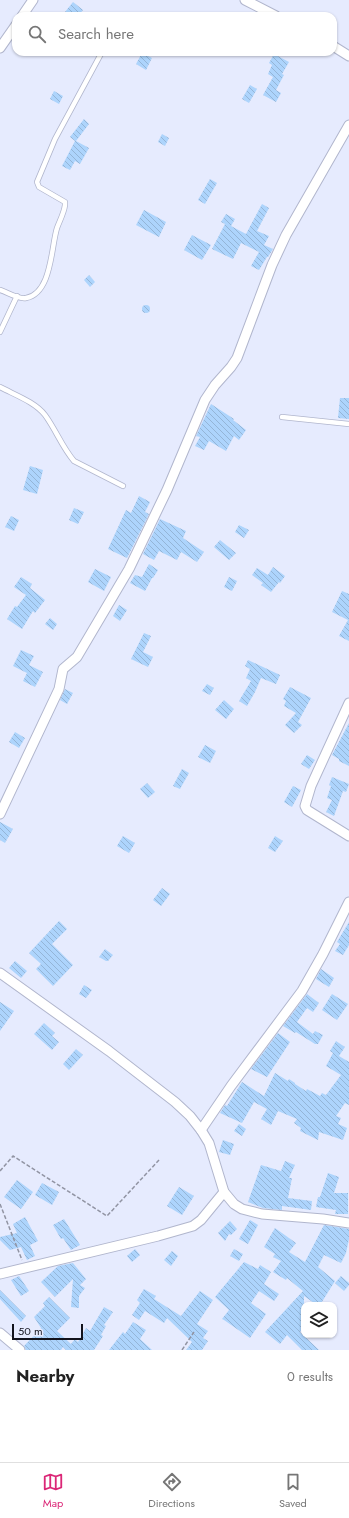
<!DOCTYPE html>
<html lang="en">
<head>
<meta charset="utf-8">
<style>
  :root { --surface:#fff; --page:#f6f6f6; --text:#222; --muted:#767676; --line:#e0e0e0; --accent:#db2777 }
  body { margin:0; font-family:Jost,sans-serif; background:var(--page); color:var(--text) }
  .controls { position:absolute; right:12px; bottom:12px; display:grid; overflow:hidden; border-radius:8px; box-shadow:0 1px 3px #0004 }
  .controls button { width:36px; height:36px; display:grid; place-items:center; padding:0; border:0; border-bottom:1px solid var(--line); background:var(--surface); color:var(--text); font:20px sans-serif }
  .scale { position:absolute; left:12px; bottom:10px; width:71px; box-sizing:border-box; padding-left:4px; border:2px solid #12131c; border-top:0; font-size:11px; line-height:14px; white-space:nowrap; color:#12131c; -webkit-text-stroke:3px #e6ebfe; paint-order:stroke }
  .list { margin:0; padding:0; list-style:none }
  h2 { display:flex; justify-content:space-between; align-items:center; height:52px; margin:0; padding:0 16px; font-size:17px }
  h2 small { font-size:13px; font-weight:400; color:var(--muted) }
  .icon { flex:none; width:22px; height:22px; fill:none; stroke:currentColor; stroke-width:2; stroke-linecap:round; stroke-linejoin:round }
  .map { position:relative; flex:none; width:349px; height:1350px; overflow:hidden }
  .search { position:absolute; background:var(--surface); box-shadow:0 1px 3px #0004; left:12px; right:12px; top:12px; height:44px; display:flex; align-items:center; gap:10px; box-sizing:border-box; padding:0 14px; border-radius:12px; color:var(--muted); font-size:15px }
  .sheet { height:112px; background:var(--surface) }
  nav { display:flex; justify-content:space-around; align-items:center; box-sizing:border-box; height:56px; border-top:1px solid var(--line); background:var(--surface); font-size:11px; color:var(--muted) }
  nav a { display:grid; justify-items:center; gap:2px }
  nav .on { color:var(--accent) }
  .map>svg:first-child { display:block }
  .building { fill:url(#building-back-hatch) }
  .lines { fill:none; stroke-linecap:round; stroke-linejoin:round }
  .lane-casing { stroke:#b1b6cd; stroke-width:6 }
  .street-casing { stroke:#b1b6cd; stroke-width:11 }
  .path { stroke:#9194a3; stroke-width:1.5; stroke-dasharray:4 2; stroke-linecap:butt }
  .lane { stroke:#fff; stroke-width:4.5 }
  .street { stroke:#fff; stroke-width:9 }
</style>
</head>
<body>
<div class="map">
<svg width="349" height="1350" viewBox="0 0 349 1350">
  <defs>
    <pattern id="building-back-hatch" width="6" height="6" patternUnits="userSpaceOnUse"><rect width="6" height="6" fill="#add4fc"/><path d="M-1 5l2 2M0 0l6 6M5-1l2 2" fill="none" stroke="#94b5d7"/></pattern>
  </defs>
  <rect width="100%" height="100%" fill="#e6ebfe"/>
  <g class="building">
    <polygon points="73,2 83,10 78,16 70,16 65,12"/>
    <polygon points="142,53 152,58 146,70 136,64"/>
    <polygon points="274,54 289,62 282,74 284,75 276,90 281,93 276,102 263,95 273,77 268,74 272,65 269,63"/>
    <polygon points="250,85 257,89 249,103 242,99"/>
    <polygon points="54,91 63,96 59,104 50,99"/>
    <polygon points="84,119 89,124 76,141 89,148 80,164 75,161 70,170 62,166 75,141 70,137"/>
    <polygon points="162,134 169,138 165,146 158,142"/>
    <polygon points="210,179 217,183 205,204 198,200"/>
    <polygon points="262,204 269,208 257,231 269,236 264,245 273,249 268,257 267,257 259,270 251,266 259,252 241,243 233,259 212,249 225,224 221,222 226,214 235,219 231,226 246,234"/>
    <polygon points="144,210 166,222 159,237 136,225"/>
    <polygon points="192,235 211,245 202,260 184,250"/>
    <polygon points="89,275 95,282 90,287 84,280"/>
    <circle cx="146" cy="309" r="4"/>
    <polygon points="340,398 349,398 349,419 338,418"/>
    <polygon points="211,404 234,419 233,420 246,430 239,440 234,436 226,451 209,441 204,450 195,446 200,437 196,436"/>
    <polygon points="30,466 43,470 37,494 23,490"/>
    <polygon points="139,496 150,502 145,512 149,514 127,558 108,549 126,510 131,513"/>
    <polygon points="74,508 84,512 78,524 69,520"/>
    <polygon points="11,516 19,520 14,531 5,527"/>
    <polygon points="160,519 186,531 183,538 204,552 197,562 181,552 177,560 159,551 154,560 143,554"/>
    <polygon points="239,525 249,530 244,538 235,532"/>
    <polygon points="220,540 236,553 229,560 214,547"/>
    <polygon points="149,564 158,570 153,578 152,578 145,591 130,583 135,575 142,577"/>
    <polygon points="273,567 285,576 280,583 279,582 271,592 261,585 263,583 252,575 257,568 268,575"/>
    <polygon points="95,569 111,577 104,591 88,582"/>
    <polygon points="21,577 32,584 30,588 45,600 35,613 33,611 22,629 7,619 15,606 17,607 26,595 14,587"/>
    <polygon points="229,577 237,581 232,591 224,587"/>
    <polygon points="342,591 349,594 349,641 339,636 348,620 332,612"/>
    <polygon points="119,605 127,610 120,621 113,616"/>
    <polygon points="50,618 57,624 53,630 45,624"/>
    <polygon points="144,633 151,636 143,652 153,657 148,667 131,659"/>
    <polygon points="21,650 34,656 29,665 43,672 35,687 23,681 27,673 13,666"/>
    <polygon points="248,660 280,675 276,684 261,678 255,692 247,706 239,701 251,681 246,678 250,669 245,666"/>
    <polygon points="207,684 214,688 210,695 202,691"/>
    <polygon points="290,687 311,698 298,722 302,725 294,733 285,725 296,713 284,706 286,701 283,699"/>
    <polygon points="65,689 73,693 67,704 60,700"/>
    <polygon points="224,700 234,709 226,719 215,710"/>
    <polygon points="349,723 349,766 339,761 339,759 332,755"/>
    <polygon points="15,732 25,738 19,748 9,742"/>
    <polygon points="205,745 216,751 210,763 198,757"/>
    <polygon points="307,755 315,760 309,769 301,764"/>
    <polygon points="182,769 189,773 180,789 173,786"/>
    <polygon points="332,777 349,784 346,792 343,791 334,816 326,812 332,800 327,798 331,786 329,785"/>
    <polygon points="147,783 155,792 148,798 140,789"/>
    <polygon points="293,786 301,790 292,807 284,802"/>
    <polygon points="0,822 13,829 5,843 0,840"/>
    <polygon points="123,836 135,843 129,853 117,846"/>
    <polygon points="275,836 283,841 275,852 268,848"/>
    <polygon points="162,888 170,894 161,906 153,900"/>
    <polygon points="59,921 67,929 52,944 73,965 53,986 36,969 41,964 29,953"/>
    <polygon points="349,922 349,945 343,955 335,951 340,944 337,942"/>
    <polygon points="105,949 113,955 108,961 106,961 99,957"/>
    <polygon points="15,961 27,971 21,978 9,968"/>
    <polygon points="321,969 334,978 329,987 316,979"/>
    <polygon points="84,985 92,990 86,998 79,994"/>
    <polygon points="307,994 319,1003 313,1012 307,1008 297,1022 313,1034 315,1031 323,1035 318,1044 315,1044 296,1032 295,1033 283,1026"/>
    <polygon points="332,994 348,1004 337,1020 322,1010"/>
    <polygon points="0,1002 14,1011 0,1031"/>
    <polygon points="44,1023 55,1033 52,1036 59,1042 52,1050 34,1034"/>
    <polygon points="278,1033 290,1042 267,1077 251,1069"/>
    <polygon points="336,1041 345,1047 339,1056 349,1062 349,1105 345,1103 336,1116 341,1118 338,1124 347,1128 343,1140 319,1132 318,1140 300,1131 301,1128 294,1123 297,1119 278,1111 271,1125 261,1119 267,1109 254,1102 242,1123 220,1113 225,1105 227,1106 242,1082 264,1096 275,1073 288,1081 289,1079 295,1083 295,1084 306,1091 307,1089 320,1096 322,1093 326,1095 341,1075 326,1066 333,1053 330,1051"/>
    <polygon points="76,1049 83,1055 69,1070 63,1064"/>
    <polygon points="239,1124 246,1129 242,1136 234,1131"/>
    <polygon points="223,1140 234,1144 230,1155 219,1152"/>
    <polygon points="285,1161 295,1165 289,1178 292,1178 288,1198 312,1201 311,1210 282,1206 282,1210 263,1208 248,1202 261,1165 281,1171"/>
    <polygon points="328,1173 339,1177 334,1193 348,1193 348,1214 335,1214 336,1210 316,1207 318,1197 320,1197"/>
    <polygon points="17,1180 33,1192 21,1209 4,1197"/>
    <polygon points="42,1183 59,1192 52,1205 35,1195"/>
    <polygon points="179,1187 194,1196 182,1215 167,1206"/>
    <polygon points="25,1217 38,1241 30,1245 35,1256 27,1260 21,1247 10,1250 0,1240 0,1237 17,1233 13,1224"/>
    <polygon points="64,1219 80,1245 71,1250 63,1238 61,1239 53,1225"/>
    <polygon points="250,1220 258,1225 248,1244 239,1239"/>
    <polygon points="230,1221 237,1229 231,1235 229,1234 225,1241 218,1233"/>
    <polygon points="324,1225 349,1229 349,1239 346,1253 341,1263 324,1255 318,1267 335,1281 320,1305 317,1305 304,1296 304,1328 300,1332 319,1350 302,1350 287,1335 280,1344 265,1332 303,1291 287,1278 286,1280 273,1272 281,1261 273,1257 275,1254 264,1247 275,1228 296,1243 289,1252 305,1262 306,1260"/>
    <polygon points="135,1249 140,1255 132,1262 127,1256"/>
    <polygon points="234,1249 243,1254 239,1261 230,1256"/>
    <polygon points="172,1251 178,1256 171,1266 164,1260"/>
    <polygon points="244,1262 258,1269 260,1265 271,1272 264,1284 279,1294 274,1301 259,1291 251,1303 266,1314 250,1338 224,1320 222,1319 229,1310 215,1297"/>
    <polygon points="73,1263 86,1279 80,1285 85,1288 79,1296 79,1308 71,1307 73,1279 55,1297 41,1282 58,1266"/>
    <polygon points="19,1276 29,1291 21,1296 11,1280"/>
    <polygon points="341,1276 349,1283 349,1285 344,1291 335,1283"/>
    <polygon points="144,1289 156,1296 154,1299 181,1316 200,1291 213,1300 197,1324 208,1331 203,1338 208,1341 202,1350 186,1350 192,1342 167,1318 164,1323 145,1311 139,1320 132,1315 140,1303 137,1300"/>
    <polygon points="0,1290 26,1316 21,1322 0,1299"/>
    <polygon points="49,1297 70,1318 57,1331 71,1344 75,1339 78,1342 86,1328 90,1331 104,1307 113,1312 104,1325 106,1326 101,1335 103,1336 94,1350 66,1350 63,1347 61,1350 26,1350 24,1346 41,1328 34,1317 45,1306 43,1303"/>
    <polygon points="133,1322 146,1330 140,1339 152,1350 109,1350 123,1332 125,1334"/>
  </g>
  <g class="lines">
    <defs>
      <g id="lane">
        <path d="M0,290c7,2 19,10 26,8 26,-5 25,-51 31,-70 3,-8 7,-15 8,-23v-3l-26,-15 -2,-5 18,-43 47,-87"/>
        <polyline points="0,332 17,296"/>
        <path d="M0,387c15,8 35,15 45,28 11,15 17,32 29,46l49,25"/>
        <polyline points="282,417 349,424"/>
      </g>
      <g id="street">
        <polyline points="245,0 276,16"/>
        <polyline points="22,16 33,0"/>
        <polyline points="333,46 349,56"/>
        <polyline points="0,48 16,25"/>
        <polyline points="349,703 311,786 305,806 307,810 349,836"/>
        <polyline points="0,814 59,689 63,669 77,657 129,569 167,490 205,400 215,385 231,367 237,358 272,265 286,235 349,125"/>
        <polyline points="0,973 109,1051 175,1102 190,1116 201,1130 209,1143 224,1192 234,1204 242,1209 262,1214 323,1219 349,1223"/>
        <polyline points="201,1130 231,1086 302,991 323,954 349,902"/>
        <polyline points="0,1274 158,1236 193,1226 201,1220 224,1192"/>
        <polyline points="0,1333 20,1350"/>
      </g>
    </defs>
    <use href="#lane" class="lane-casing"/>
    <use href="#street" class="street-casing"/>
    <g class="path">
      <polyline points="0,1171 13,1156 107,1216 159,1160"/>
      <polyline points="0,1204 22,1260"/>
      <polyline points="182,1350 194,1332"/>
    </g>
    <use href="#lane" class="lane"/>
    <use href="#street" class="street"/>
  </g>
</svg>
<div class="controls">
<button><svg class="icon" aria-label="layers" viewBox="0 0 24 24"><path d="M12 4l9 5-9 5-9-5zM3 14l9 5 9-5"/></svg></button>
</div>
<div class="scale">50 m</div>
<div class="search"><svg class="icon" aria-label="search" viewBox="0 0 24 24"><circle cx="10" cy="10" r="6"/><path d="M15 15l6 6"/></svg>Search here</div>
</div>
<section class="sheet">
<h2>Nearby<small>0 results</small></h2>
<ul class="list">
</ul>
</section>
<nav>
<a class="on"><svg class="icon" aria-label="map" viewBox="0 0 24 24"><path d="M3 6l6-2 6 2 6-2v14l-6 2-6-2-6 2zM9 4v14M15 6v14"/></svg>Map</a>
<a><svg class="icon" aria-label="directions" viewBox="0 0 24 24"><path d="M12 3l9 9-9 9-9-9zM9 14v-3h6M13 9l2 2-2 2"/></svg>Directions</a>
<a><svg class="icon" aria-label="saved" viewBox="0 0 24 24"><path d="M7 4h10v16l-5-4-5 4z"/></svg>Saved</a>
</nav>
</body>
</html>
